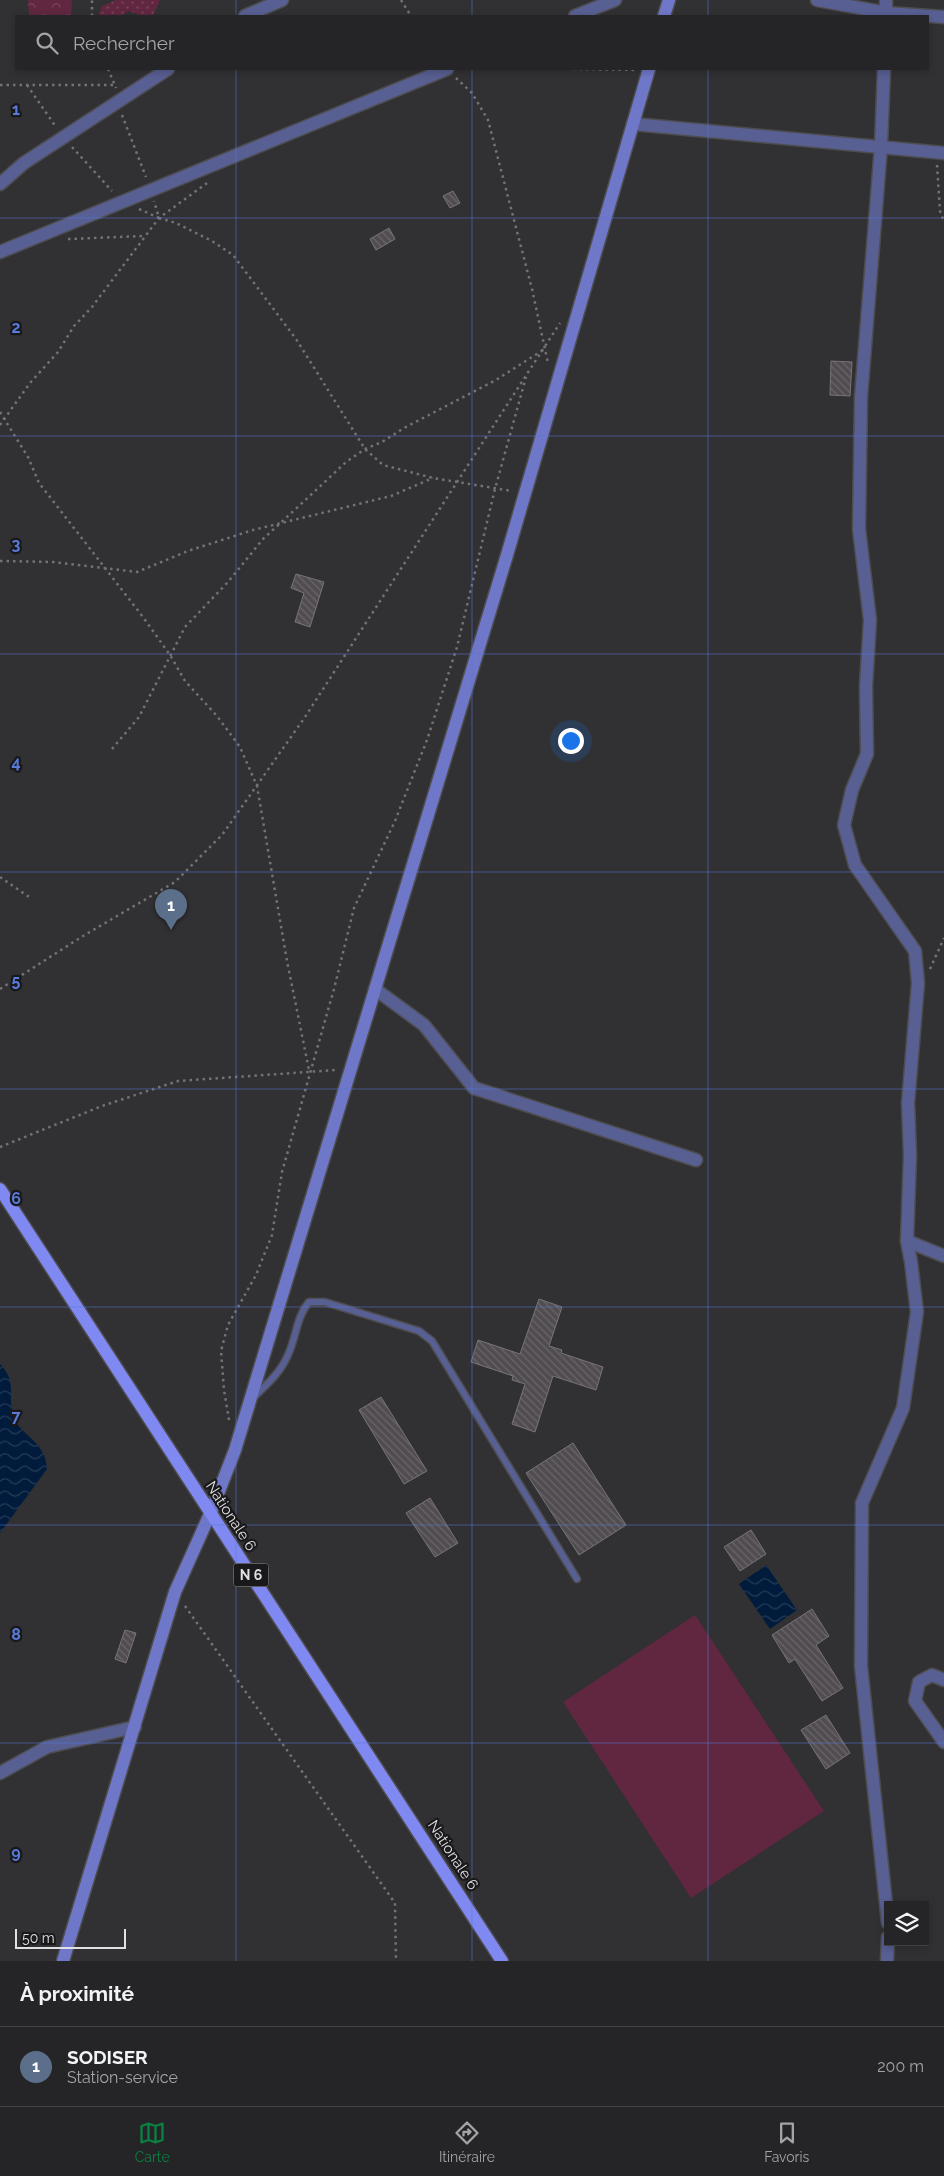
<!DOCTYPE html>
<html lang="fr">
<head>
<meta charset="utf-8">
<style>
  :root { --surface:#252426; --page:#313032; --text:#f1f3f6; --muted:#a3a4a7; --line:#424143; --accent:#0b8043 }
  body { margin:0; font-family:Raleway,sans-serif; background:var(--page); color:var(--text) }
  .controls { position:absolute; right:15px; bottom:15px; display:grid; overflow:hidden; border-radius:0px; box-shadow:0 2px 8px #0003 }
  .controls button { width:45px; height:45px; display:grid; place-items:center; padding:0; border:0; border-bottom:1px solid var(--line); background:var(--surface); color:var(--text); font:25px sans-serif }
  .scale { position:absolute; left:15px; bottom:12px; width:111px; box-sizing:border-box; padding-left:5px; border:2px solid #e0dfe1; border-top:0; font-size:14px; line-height:18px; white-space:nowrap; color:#e0dfe1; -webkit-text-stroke:4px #19181a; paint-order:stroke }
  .you { position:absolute; left:570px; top:740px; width:18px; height:18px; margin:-12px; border:4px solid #fff; border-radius:50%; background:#1a73e8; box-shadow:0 0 0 8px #1a73e833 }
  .badge { display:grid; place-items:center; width:32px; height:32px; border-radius:50%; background:var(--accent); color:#fff; font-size:16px; font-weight:700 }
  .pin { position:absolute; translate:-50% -41px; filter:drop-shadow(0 1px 2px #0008) }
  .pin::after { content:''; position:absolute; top:26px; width:18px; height:15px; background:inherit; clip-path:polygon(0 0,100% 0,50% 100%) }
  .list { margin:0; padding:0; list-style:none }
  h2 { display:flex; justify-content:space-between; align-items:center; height:65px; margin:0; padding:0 20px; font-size:21px }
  h2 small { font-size:16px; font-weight:400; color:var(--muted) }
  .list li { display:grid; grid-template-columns:32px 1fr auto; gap:15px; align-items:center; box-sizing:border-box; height:80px; padding:0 20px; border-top:1px solid var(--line) }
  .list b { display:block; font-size:19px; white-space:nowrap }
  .list p { margin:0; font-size:16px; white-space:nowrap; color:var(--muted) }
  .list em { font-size:16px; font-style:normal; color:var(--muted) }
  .icon { flex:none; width:28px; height:28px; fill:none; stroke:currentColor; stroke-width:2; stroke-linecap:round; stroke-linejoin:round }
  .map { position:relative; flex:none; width:944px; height:1961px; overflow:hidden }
  .search { position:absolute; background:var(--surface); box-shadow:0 2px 8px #0003; left:15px; right:15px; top:15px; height:55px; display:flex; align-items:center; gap:12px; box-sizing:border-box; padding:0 18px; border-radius:0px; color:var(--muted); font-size:19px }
  .sheet { height:145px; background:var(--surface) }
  nav { display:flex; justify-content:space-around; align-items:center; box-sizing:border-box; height:70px; border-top:1px solid var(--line); background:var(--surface); font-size:14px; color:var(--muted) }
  nav a { display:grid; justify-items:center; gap:2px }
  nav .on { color:var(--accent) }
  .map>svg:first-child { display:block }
  .grass { fill:url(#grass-dots) }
  .forest { fill:url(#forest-crowns) }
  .pitch { fill:#612741 }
  .water { fill:url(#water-waves) }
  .building { fill:url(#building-back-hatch); stroke:#787477 }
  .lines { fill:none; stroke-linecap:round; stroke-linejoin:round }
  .lane-casing { stroke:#4d4c4f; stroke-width:9 }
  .street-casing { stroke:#4d4c4f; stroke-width:15 }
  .secondary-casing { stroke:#4d4c4f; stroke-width:15 }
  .primary-casing { stroke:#4d4c4f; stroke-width:15 }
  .path { stroke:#737275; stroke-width:2.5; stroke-dasharray:2.5 4; stroke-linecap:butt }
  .lane { stroke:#585f92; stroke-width:6 }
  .street { stroke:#585f92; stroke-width:12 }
  .secondary { stroke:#6f77c8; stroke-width:12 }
  .primary { stroke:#8089f2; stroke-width:12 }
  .grid { fill:none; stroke:#587adb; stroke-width:1; stroke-opacity:0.55 }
  .labels { text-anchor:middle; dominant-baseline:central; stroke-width:4.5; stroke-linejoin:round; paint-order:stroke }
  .shield { fill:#19181a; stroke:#a4a3a5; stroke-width:1 }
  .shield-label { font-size:14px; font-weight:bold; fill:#e0dfe1 }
  .street-label { font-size:15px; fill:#e0dfe1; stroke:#19181a }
  .grid-label { font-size:16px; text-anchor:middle; font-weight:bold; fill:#587adb; stroke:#19181a; stroke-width:4.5; stroke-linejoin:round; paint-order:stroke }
</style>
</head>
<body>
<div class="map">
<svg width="944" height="1961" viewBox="0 0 944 1961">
  <defs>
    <pattern id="grass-dots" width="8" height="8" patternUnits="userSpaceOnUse" patternTransform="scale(1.25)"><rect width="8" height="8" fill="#612741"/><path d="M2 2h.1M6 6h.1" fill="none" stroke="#77465c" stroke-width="1.8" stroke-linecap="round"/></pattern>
    <pattern id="forest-crowns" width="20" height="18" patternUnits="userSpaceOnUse" patternTransform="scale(1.25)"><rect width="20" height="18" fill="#612741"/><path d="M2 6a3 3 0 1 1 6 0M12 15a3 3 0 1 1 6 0" fill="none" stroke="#77465c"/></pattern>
    <pattern id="water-waves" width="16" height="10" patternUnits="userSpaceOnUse" patternTransform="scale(1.25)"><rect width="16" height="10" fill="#001b3b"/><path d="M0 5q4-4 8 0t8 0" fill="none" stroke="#253c57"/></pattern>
    <pattern id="building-back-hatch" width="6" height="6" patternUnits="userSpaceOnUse" patternTransform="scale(1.25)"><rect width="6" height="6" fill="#504c4f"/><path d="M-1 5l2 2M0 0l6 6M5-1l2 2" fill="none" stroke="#696568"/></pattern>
  </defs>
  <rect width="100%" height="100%" fill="#313033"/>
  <polygon class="grass" points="116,0 160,0 153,16 142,16 129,11 121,16 98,16 102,6"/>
  <polygon class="forest" points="28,0 72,0 71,16 29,16"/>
  <polygon class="pitch" points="695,1615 824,1811 691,1898 563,1702"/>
  <g class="water">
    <path d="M0,1364c18,19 7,30 13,51 5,20 33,25 34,54l-47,64z"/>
    <polygon points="766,1565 797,1610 770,1629 739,1584"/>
  </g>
  <g class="building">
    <polygon points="453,191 460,203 450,208 443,196"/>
    <polygon points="389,228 395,239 376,250 370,239"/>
    <polygon points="831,361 852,362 850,396 830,395"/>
    <polygon points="296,574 324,582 310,627 295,622 304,593 291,588"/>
    <polygon points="539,1299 562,1307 549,1346 562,1350 561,1353 603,1367 596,1390 553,1376 535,1432 512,1424 525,1384 512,1380 513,1376 471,1362 478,1340 520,1354"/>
    <polygon points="381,1397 427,1471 404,1484 359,1410"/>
    <polygon points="573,1443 626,1525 579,1555 526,1473"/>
    <polygon points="430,1498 458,1543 435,1557 406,1513"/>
    <polygon points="751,1530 766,1554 740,1571 724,1547"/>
    <polygon points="812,1609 829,1636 816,1645 843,1688 822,1701 795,1659 789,1663 772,1635"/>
    <polygon points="125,1630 136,1633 126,1663 115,1659"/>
    <polygon points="826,1715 850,1753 826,1769 801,1730"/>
  </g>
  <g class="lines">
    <defs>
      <path id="lane" d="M254,1397c12,-12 26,-24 33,-40 9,-17 9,-40 22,-55h16l94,29 13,10 145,238"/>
      <g id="street">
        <polyline points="817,0 887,13 944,17"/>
        <polyline points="245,16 282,0"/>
        <polyline points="575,16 615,0"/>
        <polyline points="886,16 886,0"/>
        <polyline points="884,69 881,146 861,397 859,529 870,620 866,686 867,754 852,790 844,825 855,865 915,951 918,983 908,1103 910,1155 907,1241 911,1262 917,1312 903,1408 862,1503 861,1666 888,1923"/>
        <polyline points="633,124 944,153"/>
        <polyline points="0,184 24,163 168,69"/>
        <polyline points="0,252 447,69"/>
        <polyline points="375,989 424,1025 474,1088 696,1160"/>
        <polyline points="907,1241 944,1256"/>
        <polyline points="944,1680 932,1675 919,1682 915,1701 944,1742"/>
        <polyline points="0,1773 47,1747 135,1727"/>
        <polyline points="887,1961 888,1937"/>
      </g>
      <g id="secondary">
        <polyline points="664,16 669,0"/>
        <polyline points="63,1961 175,1592 210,1514 235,1450 507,555 649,69"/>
      </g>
      <polyline id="primary" points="0,1189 502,1961"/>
    </defs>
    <use href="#lane" class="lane-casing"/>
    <use href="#street" class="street-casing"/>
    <use href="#secondary" class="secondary-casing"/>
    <use href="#primary" class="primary-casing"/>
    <g class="path">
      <polyline points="401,0 411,16"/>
      <polyline points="92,16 92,0"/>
      <polyline points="108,69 116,88"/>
      <polyline points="573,69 636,70"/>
      <polyline points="456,78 472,93 488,120 532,289 548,363"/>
      <polyline points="0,85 116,85"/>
      <polyline points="27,85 56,127"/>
      <polyline points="122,115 146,177"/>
      <polyline points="72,147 112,191"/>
      <polyline points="937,165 940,211 944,222"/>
      <polyline points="139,209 159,218 154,201"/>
      <polyline points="159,218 176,223 212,241 233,255 296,339 365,449 383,465 433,478 512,491"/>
      <polyline points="68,239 144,236"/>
      <polyline points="0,412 28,457 39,483 143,617 170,655 185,681 217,716 240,747 257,786 287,961 309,1070"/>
      <polyline points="0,425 30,383 58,352 74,326 92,307 159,218 207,183"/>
      <polyline points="0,561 53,562 137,572 188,551 253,530 391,496 433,478"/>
      <polyline points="112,749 139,717 185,627 228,582 263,539 314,492 346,462 365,449 382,442 404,428 496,380 543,350"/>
      <polyline points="0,877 32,899"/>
      <polyline points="930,969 944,938"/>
      <polyline points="0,989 83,936 175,882 222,835 305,717 560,323"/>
      <polyline points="0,1147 102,1106 178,1081 336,1070"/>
      <polyline points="229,1420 224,1390 221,1351 228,1325 256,1275 272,1235 282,1172 334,989 354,908 395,821 427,740 457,647 495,489 526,377"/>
      <polyline points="185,1606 395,1903 396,1961"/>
    </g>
    <use href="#lane" class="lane"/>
    <use href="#street" class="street"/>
    <use href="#secondary" class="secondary"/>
    <use href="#primary" class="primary"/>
  </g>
  <path class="grid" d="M236,0v16M472,0v16M708,0v16M236,69v1892M472,69v1892M708,69v1892M0,218h944M0,436h944M0,654h944M0,872h944M0,1089h944M0,1307h944M0,1525h944M0,1743h944"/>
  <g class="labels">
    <rect class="shield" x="233.5" y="1563.5" width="35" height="23" rx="4"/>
    <g class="shield-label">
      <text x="251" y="1575">N 6</text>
    </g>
    <g class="street-label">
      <text transform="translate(231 1516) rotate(57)">Nationale 6</text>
      <text transform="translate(453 1855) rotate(57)">Nationale 6</text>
    </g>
  </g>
  <g class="grid-label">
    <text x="16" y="115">1</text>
    <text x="16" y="333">2</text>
    <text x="16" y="550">3</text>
    <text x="16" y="768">4</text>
    <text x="16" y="986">5</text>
    <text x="16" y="1204">6</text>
    <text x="16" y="1422">7</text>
    <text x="16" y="1640">8</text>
    <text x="16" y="1858">9</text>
  </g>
</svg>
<div class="controls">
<button><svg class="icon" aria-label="layers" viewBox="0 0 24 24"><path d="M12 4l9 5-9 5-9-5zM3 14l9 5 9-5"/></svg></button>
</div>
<div class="scale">50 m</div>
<div class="you"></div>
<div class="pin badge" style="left:171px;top:930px;background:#5c6f8a">1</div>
<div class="search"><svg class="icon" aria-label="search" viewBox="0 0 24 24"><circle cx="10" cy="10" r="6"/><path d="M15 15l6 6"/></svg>Rechercher</div>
</div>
<section class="sheet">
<h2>À proximité<small></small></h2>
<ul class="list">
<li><span class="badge" style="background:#5c6f8a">1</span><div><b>SODISER</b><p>Station-service</p></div><em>200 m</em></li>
</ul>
</section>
<nav>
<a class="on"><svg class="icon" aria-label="map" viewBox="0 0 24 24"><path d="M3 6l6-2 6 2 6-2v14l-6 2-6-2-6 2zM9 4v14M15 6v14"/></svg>Carte</a>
<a><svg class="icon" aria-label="directions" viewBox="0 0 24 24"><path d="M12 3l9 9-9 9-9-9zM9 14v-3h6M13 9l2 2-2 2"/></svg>Itinéraire</a>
<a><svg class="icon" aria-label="saved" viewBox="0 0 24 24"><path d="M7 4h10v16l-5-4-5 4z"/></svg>Favoris</a>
</nav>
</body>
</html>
